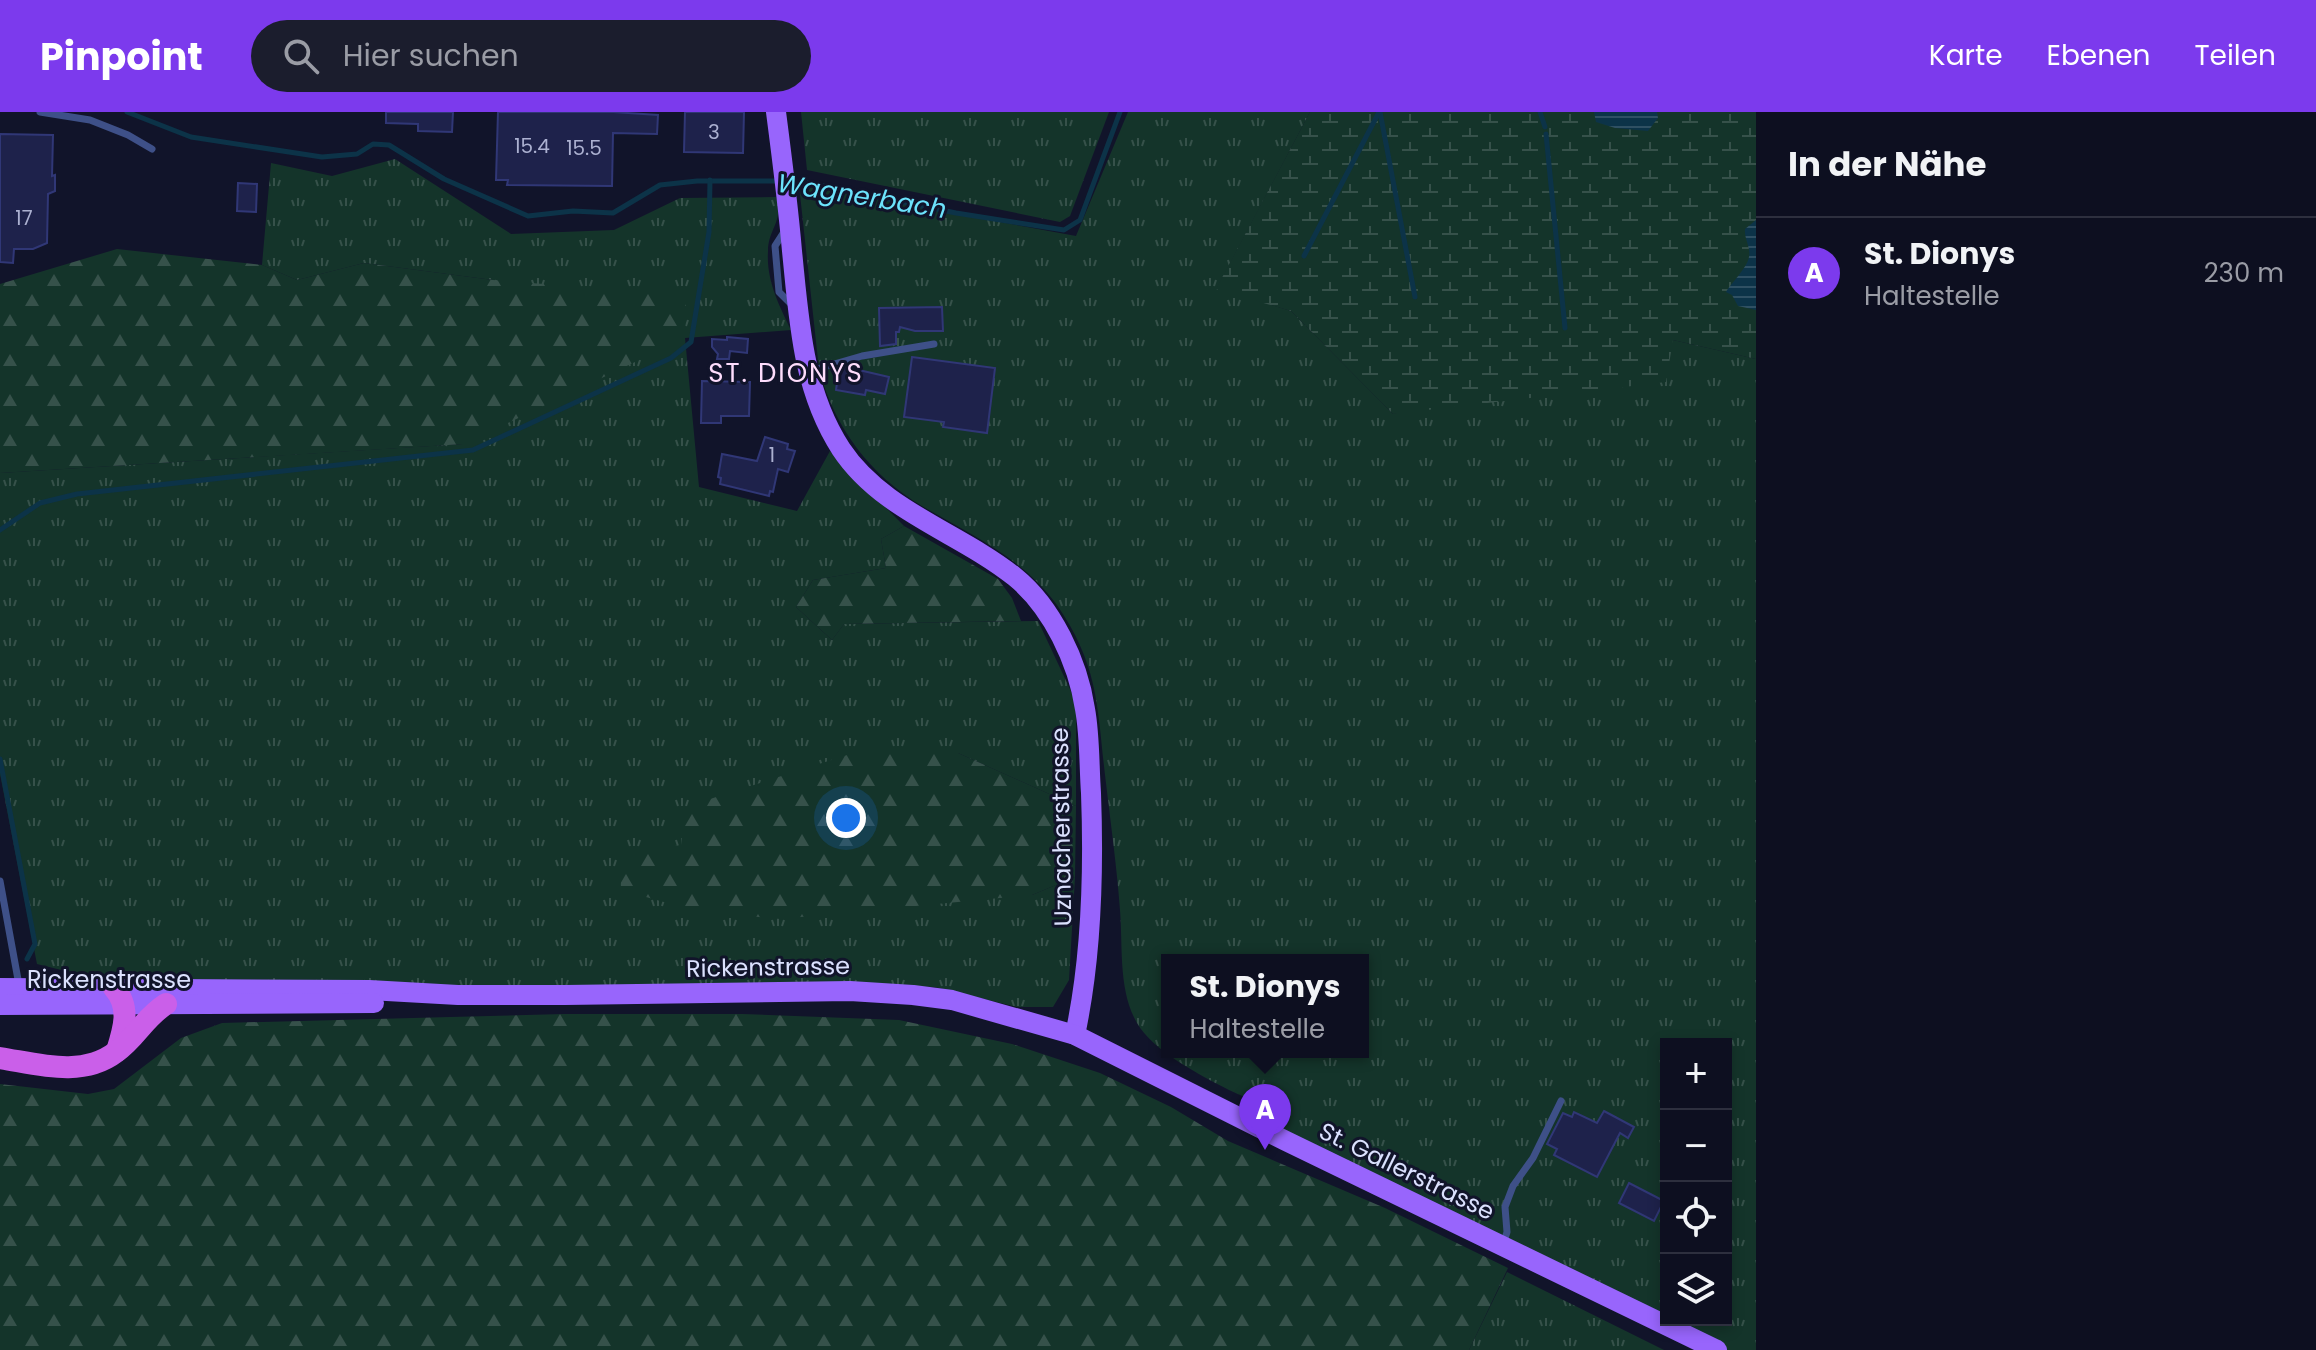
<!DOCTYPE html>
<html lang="de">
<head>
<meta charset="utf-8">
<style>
  :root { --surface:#0d0f20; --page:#1b1d2d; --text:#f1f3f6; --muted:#9a9ca5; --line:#2d2f3e; --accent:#7c3aed }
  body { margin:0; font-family:Poppins,sans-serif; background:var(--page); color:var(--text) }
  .controls { position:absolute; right:24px; bottom:24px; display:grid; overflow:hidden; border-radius:0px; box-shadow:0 4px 12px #0003 }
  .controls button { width:72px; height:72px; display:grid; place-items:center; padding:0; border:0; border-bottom:2px solid var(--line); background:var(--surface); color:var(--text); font:40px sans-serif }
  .you { position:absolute; left:846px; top:706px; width:28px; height:28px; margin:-20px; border:6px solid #fff; border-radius:50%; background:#1a73e8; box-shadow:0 0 0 12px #1a73e833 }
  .badge { display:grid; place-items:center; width:52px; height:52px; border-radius:50%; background:var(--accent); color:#fff; font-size:26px; font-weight:700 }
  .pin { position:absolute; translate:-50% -66px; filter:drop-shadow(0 2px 4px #0008) }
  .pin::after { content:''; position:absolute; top:42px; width:28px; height:24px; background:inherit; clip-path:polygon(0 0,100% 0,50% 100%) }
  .popup { position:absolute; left:1161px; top:842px; width:208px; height:104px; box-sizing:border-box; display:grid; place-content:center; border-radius:0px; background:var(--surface); filter:drop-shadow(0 2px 6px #0005); font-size:26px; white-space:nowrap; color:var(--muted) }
  .popup b { font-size:30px; color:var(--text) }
  .popup::after { content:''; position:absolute; left:50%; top:100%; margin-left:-16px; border:16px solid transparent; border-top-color:var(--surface) }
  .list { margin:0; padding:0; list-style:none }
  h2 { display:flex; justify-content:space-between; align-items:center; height:104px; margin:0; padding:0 32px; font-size:34px }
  h2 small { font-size:26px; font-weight:400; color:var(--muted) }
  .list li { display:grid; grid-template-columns:52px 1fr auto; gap:24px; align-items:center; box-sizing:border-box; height:112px; padding:0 32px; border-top:2px solid var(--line) }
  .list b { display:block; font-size:30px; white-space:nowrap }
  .list p { margin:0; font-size:26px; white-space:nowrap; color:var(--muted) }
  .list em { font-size:26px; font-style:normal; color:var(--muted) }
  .icon { flex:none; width:44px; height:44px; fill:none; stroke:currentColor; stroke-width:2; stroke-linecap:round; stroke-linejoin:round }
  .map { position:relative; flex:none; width:1756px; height:1238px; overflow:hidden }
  header { display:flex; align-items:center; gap:48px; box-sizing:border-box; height:112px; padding:0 40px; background:var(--accent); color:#fff }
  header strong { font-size:38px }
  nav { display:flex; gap:44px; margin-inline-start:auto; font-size:28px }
  .search { width:560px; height:72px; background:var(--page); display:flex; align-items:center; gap:20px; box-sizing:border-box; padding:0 28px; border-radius:44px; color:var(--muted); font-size:30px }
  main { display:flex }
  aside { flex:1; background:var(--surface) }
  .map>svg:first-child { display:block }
  .grass { fill:url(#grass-tufts); fill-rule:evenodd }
  .forest { fill:url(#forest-firs) }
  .wetland { fill:url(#wetland-marsh) }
  .water { fill:url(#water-rules) }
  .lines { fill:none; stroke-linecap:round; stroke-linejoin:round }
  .stream { stroke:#0c3348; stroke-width:5 }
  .building { fill:#1e224b; stroke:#303776; stroke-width:2 }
  .service { stroke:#3e5088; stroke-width:7 }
  .primary { stroke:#9865fc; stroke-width:20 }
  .trunk { stroke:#ca5fe9; stroke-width:22 }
  .labels { text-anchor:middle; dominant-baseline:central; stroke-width:6; stroke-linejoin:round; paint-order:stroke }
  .number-label { font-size:20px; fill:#acb1d1 }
  .street-label { font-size:24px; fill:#dbe1fe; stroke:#11142a }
  .water-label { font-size:26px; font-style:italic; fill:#6ce3fc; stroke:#11142a }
  .neighbourhood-label { font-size:26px; letter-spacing:2px; fill:#feddfc; stroke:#11142a }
</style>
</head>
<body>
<header>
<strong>Pinpoint</strong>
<div class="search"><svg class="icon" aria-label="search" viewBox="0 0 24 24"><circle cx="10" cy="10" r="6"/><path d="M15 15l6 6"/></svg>Hier suchen</div>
<nav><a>Karte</a><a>Ebenen</a><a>Teilen</a></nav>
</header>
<main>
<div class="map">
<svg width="1756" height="1238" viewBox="0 0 1756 1238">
  <defs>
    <pattern id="grass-tufts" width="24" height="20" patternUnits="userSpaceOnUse" patternTransform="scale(2)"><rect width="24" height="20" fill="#14342a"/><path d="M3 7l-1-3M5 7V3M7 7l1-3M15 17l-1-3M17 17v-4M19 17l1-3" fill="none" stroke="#36514a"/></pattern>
    <pattern id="forest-firs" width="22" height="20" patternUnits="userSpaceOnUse" patternTransform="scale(2)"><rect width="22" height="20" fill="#14342a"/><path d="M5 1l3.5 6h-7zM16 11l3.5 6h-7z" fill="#36514a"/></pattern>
    <pattern id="wetland-marsh" width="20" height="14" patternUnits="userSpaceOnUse" patternTransform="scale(2)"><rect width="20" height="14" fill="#14342a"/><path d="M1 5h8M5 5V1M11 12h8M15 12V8" fill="none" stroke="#36514a"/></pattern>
    <pattern id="water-rules" width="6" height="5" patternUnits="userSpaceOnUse" patternTransform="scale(2)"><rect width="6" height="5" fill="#0c3348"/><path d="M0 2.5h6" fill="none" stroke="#2f5063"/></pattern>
  </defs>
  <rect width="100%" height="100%" fill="#11142a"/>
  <g class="grass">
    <polygon points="801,0 1109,0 1070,104 1060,110 807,58"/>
    <path d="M1128,0h182l-93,176 74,23 102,103 280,-74 83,19v991h-39l-431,-209c-8,-11 -16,-25 -25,-34 -8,-8 -22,-12 -32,-17 -29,-15 -76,-39 -92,-67 -19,-33 -14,-77 -17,-113 -3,-42 -9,-84 -14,-127 -9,-71 -5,-114 -49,-178 -35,-48 -86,-70 -135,-99 -52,-31 -88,-79 -103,-137l-20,-184 277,51zM1167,848h196v92h-196zM1666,932h60v276h-60z"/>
    <path d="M395,47l116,75 103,-4 66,-32 96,-1c8,25 -8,32 -8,54 -2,29 11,54 23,79l-106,8 14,149 98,24 33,-60 74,75 -23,13 5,29 -73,12 -17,27 36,33 12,-16 194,-3 38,81v104l-118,-53 74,142 43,-18 -6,103 -16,27h-36l-82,-20 -151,-4 -298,4 -384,-7 -65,-16 -37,-190v-301l463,-29 30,-164 -129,-17 -67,17 -35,-15 9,-102 61,13z"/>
    <polygon points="1507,1160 1664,1238 1469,1238"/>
  </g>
  <g class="forest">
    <polygon points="117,137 262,153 297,168 364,151 493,168 686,183 685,226 464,332 0,361 0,172"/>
    <polygon points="904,414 998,467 1012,486 1021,509 844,512 832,528 796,495 813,468 886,456 881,427"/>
    <polygon points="958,641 1076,694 1075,765 1032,783 780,807 696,799 621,778 620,743 681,733 685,695 847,643"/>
    <polygon points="564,902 742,902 899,908 1012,932 1100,961 1171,995 1228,1029 1385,1096 1508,1156 1469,1238 0,1238 0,972 88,982 114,977 181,926 222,911"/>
  </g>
  <polygon class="wetland" points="1310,0 1756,0 1756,247 1673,228 1666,270 1393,302 1291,199 1216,177"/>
  <g class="water">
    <polygon points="1594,0 1657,0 1658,6 1648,19 1615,16 1596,10"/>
    <path d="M1756,108v90l-18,-4 -6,-11 -6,-3c6,-10 21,-24 23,-35 2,-10 -5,-18 -4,-28z"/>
  </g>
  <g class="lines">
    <g class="stream">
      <polyline points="127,0 191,25 322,45 357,42 373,32 389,33 444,67 528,104 573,99 613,101 660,73 697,69 779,69"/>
      <polyline points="1380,0 1415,185"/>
      <polyline points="1540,0 1545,15"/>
      <polyline points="1546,22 1565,216"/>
      <polyline points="789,70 805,70 956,101 1064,118 1080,108 1120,0"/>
      <polyline points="1304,144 1379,0"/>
      <polyline points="0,418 40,391 77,382 473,338 671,246 691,230 709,120 710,68"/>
      <polyline points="0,647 35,832 27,847"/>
    </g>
  </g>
  <g class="building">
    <polygon points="386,0 453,0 452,20 418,19 418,12 386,11"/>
    <polygon points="498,0 613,0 658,3 657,22 613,21 612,74 507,73 508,68 496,68"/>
    <polygon points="685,0 744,0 743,41 684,40"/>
    <polygon points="0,22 53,23 52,64 55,63 55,79 48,82 47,131 33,137 14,137 13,151 0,150"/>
    <polygon points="238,71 257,72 256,100 237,99"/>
    <polygon points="942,195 943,219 915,219 900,215 899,220 896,220 896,232 880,234 879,196"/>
    <polygon points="727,225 748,227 747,241 730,239 729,247 717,247 718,242 712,235 712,227 727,228"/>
    <polygon points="912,245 995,256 987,321 943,315 944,310 904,305"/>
    <polygon points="846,255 889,265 885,282 866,278 865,283 836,278 839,257"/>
    <polygon points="702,269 750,270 749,304 721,304 721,311 701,311"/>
    <polygon points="765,325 788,332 787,337 795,339 788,360 778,357 773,380 770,379 769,384 720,372 721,366 718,365 722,342 757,349"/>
    <polygon points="1604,999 1634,1015 1628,1026 1620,1021 1597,1065 1554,1043 1557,1037 1547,1032 1563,1001 1572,1005 1574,1000 1597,1011"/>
    <polygon points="1629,1071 1664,1089 1654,1109 1619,1091"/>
  </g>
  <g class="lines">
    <g class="service">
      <polyline points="40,0 90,8 128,23 152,37"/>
      <polyline points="786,117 775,134 779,180 791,192"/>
      <polyline points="810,259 862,244 934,232"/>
      <polyline points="0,769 19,873"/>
      <polyline points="1503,1133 1507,1120 1505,1095 1513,1074 1533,1046 1561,989"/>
    </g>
    <g class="primary">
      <path d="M776,0c6,46 12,92 16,139 7,68 10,138 49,198 41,62 118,83 174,128 37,30 63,85 70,132 5,27 4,56 6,84 3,81 1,163 -16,242"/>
      <polyline points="0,876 369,878 458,883 565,883 850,879 913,883 952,888 1075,923 1286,1029 1717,1238"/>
      <polyline points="0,893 374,891"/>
    </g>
    <g class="trunk">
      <path d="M114,876c17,19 10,41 3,63"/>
      <path d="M0,946c38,6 82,20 116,-6 20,-14 28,-34 50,-48"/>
    </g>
  </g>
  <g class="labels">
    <g class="number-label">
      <text x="714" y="20">3</text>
      <text x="532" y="34">15.4</text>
      <text x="584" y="36">15.5</text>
      <text x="24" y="106">17</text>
      <text x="772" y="343">1</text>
    </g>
    <g class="street-label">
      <text transform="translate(1061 715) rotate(-91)">Uznacherstrasse</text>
      <text transform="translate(768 855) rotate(-1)">Rickenstrasse</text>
      <text x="109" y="867">Rickenstrasse</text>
      <text transform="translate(1407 1059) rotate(26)">St. Gallerstrasse</text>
    </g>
    <g class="water-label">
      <text transform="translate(862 84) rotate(9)">Wagnerbach</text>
    </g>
    <g class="neighbourhood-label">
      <text x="786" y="261">ST. DIONYS</text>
    </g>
  </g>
</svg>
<div class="controls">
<button>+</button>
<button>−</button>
<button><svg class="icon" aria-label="locate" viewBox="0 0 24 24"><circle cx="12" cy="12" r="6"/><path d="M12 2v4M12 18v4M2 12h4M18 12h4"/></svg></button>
<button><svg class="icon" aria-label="layers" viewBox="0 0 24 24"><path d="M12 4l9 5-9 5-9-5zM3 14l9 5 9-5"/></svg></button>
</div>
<div class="you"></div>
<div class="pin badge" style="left:1265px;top:1038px">A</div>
<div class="popup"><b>St. Dionys</b>Haltestelle</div>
</div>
<aside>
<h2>In der Nähe<small></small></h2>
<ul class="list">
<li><span class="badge">A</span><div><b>St. Dionys</b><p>Haltestelle</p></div><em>230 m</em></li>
</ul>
</aside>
</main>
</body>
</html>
